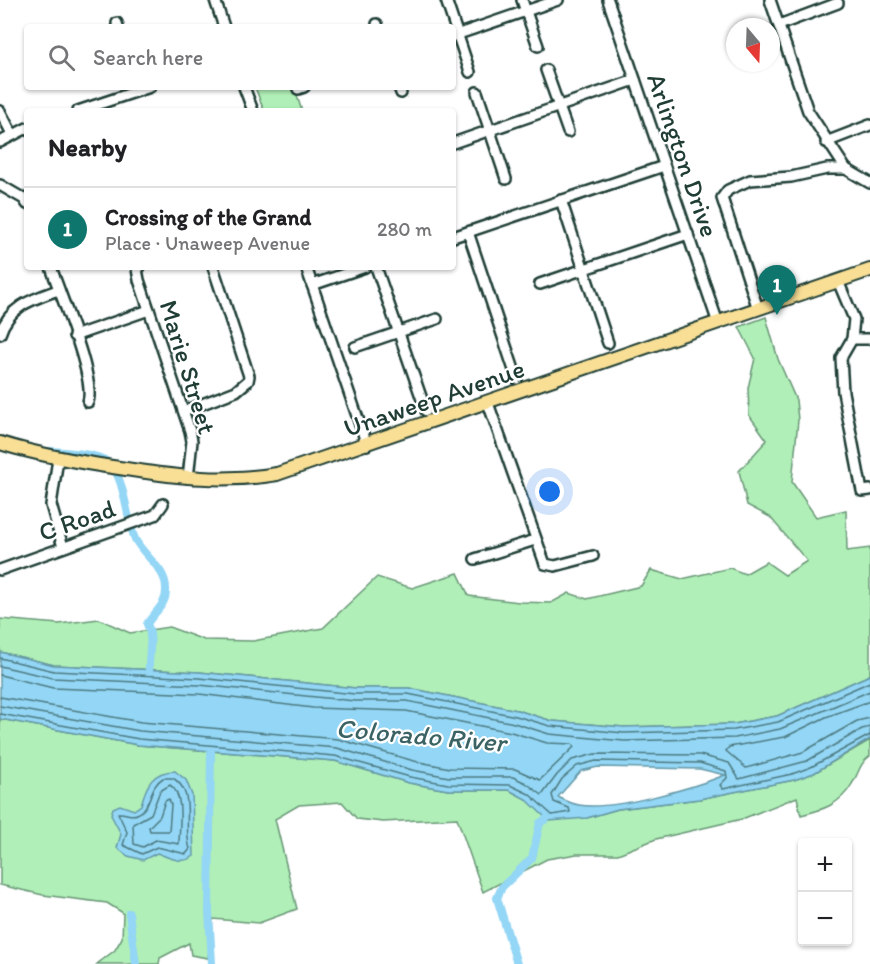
<!DOCTYPE html>
<html lang="en">
<head>
<meta charset="utf-8">
<style>
  :root { --surface:#fff; --page:#f2f2f2; --text:#202124; --muted:#757577; --line:#e0e0e0; --accent:#0f766e }
  body { margin:0; font-family:Itim,sans-serif; background:var(--page); color:var(--text) }
  .controls { position:absolute; right:18px; bottom:18px; display:grid; overflow:hidden; border-radius:6px; box-shadow:0 2px 4px #0004 }
  .controls button { width:54px; height:54px; display:grid; place-items:center; padding:0; border:0; border-bottom:2px solid var(--line); background:var(--surface); color:var(--text); font:30px sans-serif }
  .compass { position:absolute; left:726px; top:18px; width:54px; height:54px; border-radius:50%; background:var(--surface); box-shadow:0 2px 4px #0004; rotate:161deg }
  .you { position:absolute; left:550px; top:492px; width:21px; height:21px; margin:-15px; border:4px solid #fff; border-radius:50%; background:#1a73e8; box-shadow:0 0 0 9px #1a73e833 }
  .badge { display:grid; place-items:center; width:39px; height:39px; border-radius:50%; background:var(--accent); color:#fff; font-size:20px; font-weight:700 }
  .pin { position:absolute; translate:-50% -50px; filter:drop-shadow(0 2px 3px #0008) }
  .pin::after { content:''; position:absolute; top:32px; width:21px; height:18px; background:inherit; clip-path:polygon(0 0,100% 0,50% 100%) }
  .list { margin:0; padding:0; list-style:none }
  h2 { display:flex; justify-content:space-between; align-items:center; height:78px; margin:0; padding:0 24px; font-size:26px }
  h2 small { font-size:20px; font-weight:400; color:var(--muted) }
  .list li { display:grid; grid-template-columns:39px 1fr auto; gap:18px; align-items:center; box-sizing:border-box; height:84px; padding:0 24px; border-top:2px solid var(--line) }
  .list b { display:block; font-size:22px; white-space:nowrap }
  .list p { margin:0; font-size:20px; white-space:nowrap; color:var(--muted) }
  .list em { font-size:20px; font-style:normal; color:var(--muted) }
  .icon { flex:none; width:33px; height:33px; fill:none; stroke:currentColor; stroke-width:2; stroke-linecap:round; stroke-linejoin:round }
  .map { position:relative; flex:none; width:870px; height:964px; overflow:hidden }
  .search { position:absolute; background:var(--surface); box-shadow:0 2px 4px #0004; left:24px; top:24px; width:432px; height:66px; display:flex; align-items:center; gap:15px; box-sizing:border-box; padding:0 21px; border-radius:6px; color:var(--muted); font-size:22px }
  .panel { position:absolute; background:var(--surface); box-shadow:0 2px 4px #0004; left:24px; top:108px; width:432px; height:162px; border-radius:6px }
  .map>svg:first-child { display:block }
  .green { fill:#b0efb7; stroke:#689676; stroke-width:1.5 }
  .water { fill:#93d6f5; stroke:#6599a8; stroke-width:1.5; fill-rule:evenodd }
  .lines { fill:none; stroke-linecap:round; stroke-linejoin:round }
  .shore { stroke:#4d7a81; stroke-width:1.5 }
  .canal { stroke:#93d6f5; stroke-width:8 }
  .minor-casing { stroke:#1f3d34; stroke-width:14 }
  .major-casing { stroke:#1f3d34; stroke-width:16 }
  .minor { stroke:#fff; stroke-width:9 }
  .major { stroke:#f9df96; stroke-width:12 }
  .labels { text-anchor:middle; dominant-baseline:central; stroke-width:4.5; stroke-linejoin:round; paint-order:stroke }
  .street-label { font-size:26px; fill:#1f3d34; stroke:#fff }
  .water-label { font-size:27px; font-style:italic; fill:#3c6364; stroke:#fff }
</style>
</head>
<body>
<div class="map">
<svg width="870" height="964" viewBox="0 0 870 964">
  <rect width="100%" height="100%" fill="#fff"/>
  <filter id="ink" filterUnits="userSpaceOnUse"><feTurbulence type="fractalNoise" baseFrequency=".0167" numOctaves="2"/><feDisplacementMap in="SourceGraphic" scale="12" xChannelSelector="R" yChannelSelector="G"/><feConvolveMatrix kernelMatrix="1 2 1 2 8 2 1 2 1" color-interpolation-filters="sRGB"/></filter>
  <g filter="url(#ink)">
    <g class="green">
      <polygon points="255,87 294,87 302,111 264,111"/>
      <polygon points="766,317 778,359 796,400 798,420 792,482 816,517 846,510 847,551 870,548 870,675 777,716 734,724 624,727 552,721 517,710 409,688 356,688 199,672 54,665 0,652 0,619 59,624 99,619 130,633 169,627 204,640 253,641 323,628 377,577 412,588 458,573 469,596 519,602 551,603 569,593 587,599 641,586 651,570 682,579 730,568 745,574 766,562 785,575 807,561 770,517 747,505 739,471 767,440 749,415 748,388 755,358 739,327"/>
      <path d="M0,719l138,26 197,16 74,22 39,7h61l17,9 61,19 31,-9 81,-10 95,-19 20,-7 56,-33v16c-11,8 -11,17 -18,28 -12,21 -30,26 -51,31l-4,-18 -55,22 -86,20 -38,15h-41l-30,5 -64,33 -26,-74 -74,4 -26,-3 -15,-17 -43,3 -24,14 22,90 -38,14 -46,-4 -5,39 -17,-3 -2,-12 -29,15 -1,6h-62l18,-14 7,-12 1,-25 -16,-10 -64,-8 -43,-10z"/>
    </g>
    <g class="water">
      <path d="M0,652l54,13 145,7 157,16h53l108,22 35,11 72,6 110,-3 43,-8 93,-41v64l-56,34 -20,7 -95,19 -81,10 -31,9 -38,3 -23,-22 -17,-9h-61l-39,-7 -74,-22 -197,-16 -138,-26zM598,767l102,2 25,6c-33,13 -112,36 -146,30 -7,-1 -15,-5 -21,-8l23,-26z"/>
      <path d="M175,771l11,9 6,15 2,61c-12,9 -24,2 -37,-3l-14,7 -15,-4 -11,-8 4,-14 -10,-19 2,-7 7,-3 14,5 7,-5c5,-19 11,-34 34,-34z"/>
    </g>
    <g class="lines">
      <g class="shore">
        <polyline points="0,658 54,671 199,678 355,694 408,694 516,716 550,726 624,733 734,730 778,722 870,682"/>
        <polyline points="0,666 53,678 199,685 355,701 407,701 514,723 549,734 624,741 735,738 780,729 870,691"/>
        <polyline points="0,675 53,688 199,694 313,708 406,711 511,732 547,743 572,744 574,747 540,780 515,769 450,768 414,761 338,739 141,722 0,697"/>
        <polyline points="870,701 826,717 785,737 729,747 726,751 746,768 803,752 857,721 870,718"/>
        <polyline points="0,706 140,731 337,748 412,770 449,777 513,777 526,783 542,795 557,775 572,760 595,754 700,755 729,763 739,779 807,761 862,729 870,727"/>
        <polyline points="0,714 139,739 335,756 410,777 448,784 510,785 529,794 552,815 570,812 569,808 554,802 552,795 562,779 577,766 596,761 700,763 726,771 727,778 720,785 723,789 792,774 811,767 870,735"/>
        <path d="M163,778h10c24,15 9,47 17,71l-4,5 -29,-7 -15,7 -19,-9 4,-13 -9,-19c7,-1 13,4 19,1 15,-6 11,-27 26,-36z"/>
        <path d="M170,785c15,9 9,43 9,59l-23,-4 -13,7 -9,-3 -1,-20 18,-10 9,-23z"/>
        <polygon points="169,799 171,805 169,831 150,831 149,827 160,816 165,801"/>
      </g>
      <g class="canal">
        <path d="M49,451c17,1 45,2 59,11 17,13 18,57 27,77 9,18 31,29 31,50 1,16 -12,23 -19,35 7,14 1,31 2,47"/>
        <polyline points="211,752 209,911 212,964"/>
        <polyline points="129,913 136,964"/>
        <polyline points="517,964 497,898 502,887 532,858 540,823 546,819"/>
      </g>
      <defs>
        <g id="minor">
          <polyline points="215,0 224,27"/>
          <polyline points="446,0 470,72"/>
          <polyline points="522,0 538,46"/>
          <polyline points="608,0 718,323"/>
          <polyline points="770,0 808,111 846,169 870,183"/>
          <polyline points="117,23 118,27"/>
          <polyline points="377,24 378,27"/>
          <polyline points="779,25 838,3"/>
          <polyline points="453,36 558,0"/>
          <polyline points="546,70 568,132"/>
          <polyline points="244,87 253,111"/>
          <polyline points="399,87 401,93"/>
          <polyline points="298,89 304,87"/>
          <polyline points="477,92 506,179"/>
          <polyline points="0,111 12,134"/>
          <polyline points="78,111 150,87"/>
          <polyline points="0,142 27,128"/>
          <polyline points="826,142 870,125"/>
          <polyline points="453,143 635,80"/>
          <polyline points="0,185 24,199 27,204"/>
          <polyline points="561,200 608,343"/>
          <polyline points="468,232 517,379"/>
          <polyline points="453,237 664,166"/>
          <path d="M51,267c9,28 45,111 37,135"/>
          <polyline points="140,267 137,269 139,280 190,431 192,441 188,478"/>
          <polyline points="306,267 367,445"/>
          <polyline points="376,267 426,411"/>
          <polyline points="838,281 854,319 852,339 841,358 843,392 862,491 870,490"/>
          <polyline points="540,284 688,234"/>
          <polyline points="312,285 365,267"/>
          <polyline points="758,309 722,198 728,190 750,180 791,177 827,169 846,169"/>
          <path d="M0,334c9,-28 33,-35 58,-44"/>
          <polyline points="74,336 149,310"/>
          <polyline points="852,339 870,339"/>
          <polyline points="355,347 437,319"/>
          <polyline points="488,403 545,564 555,566 593,556"/>
          <polyline points="184,411 236,391 248,381 249,376 213,267"/>
          <polyline points="58,459 51,505 63,547"/>
          <polyline points="475,559 535,540"/>
          <polyline points="0,570 155,515 163,504"/>
        </g>
        <path id="major" d="M0,443c42,13 83,20 126,26 51,8 99,14 151,5l593,-204"/>
      </defs>
      <use href="#minor" class="minor-casing"/>
      <use href="#major" class="major-casing"/>
      <use href="#minor" class="minor"/>
      <use href="#major" class="major"/>
    </g>
  </g>
  <g class="labels">
    <g class="street-label">
      <text transform="translate(683 155) rotate(71)">Arlington Drive</text>
      <text transform="translate(188 367) rotate(73)">Marie Street</text>
      <text transform="translate(434 398) rotate(-19)">Unaweep Avenue</text>
      <text transform="translate(77 520) rotate(-19)">C Road</text>
    </g>
    <g class="water-label">
      <text transform="translate(421 735) rotate(5)">Colorado River</text>
    </g>
  </g>
</svg>
<div class="controls">
<button>+</button>
<button>−</button>
</div>
<svg class="compass" viewBox="-18 -18 36 36"><path d="M0-13l5 13h-10z" fill="#e53935"/><path d="M0 13l5-13h-10z" fill="#757577"/></svg>
<div class="you"></div>
<div class="pin badge" style="left:777px;top:315px">1</div>
<div class="search"><svg class="icon" aria-label="search" viewBox="0 0 24 24"><circle cx="10" cy="10" r="6"/><path d="M15 15l6 6"/></svg>Search here</div>
<section class="panel">
<h2>Nearby<small></small></h2>
<ul class="list">
<li><span class="badge">1</span><div><b>Crossing of the Grand</b><p>Place · Unaweep Avenue</p></div><em>280 m</em></li>
</ul>
</section>
</div>
</body>
</html>
